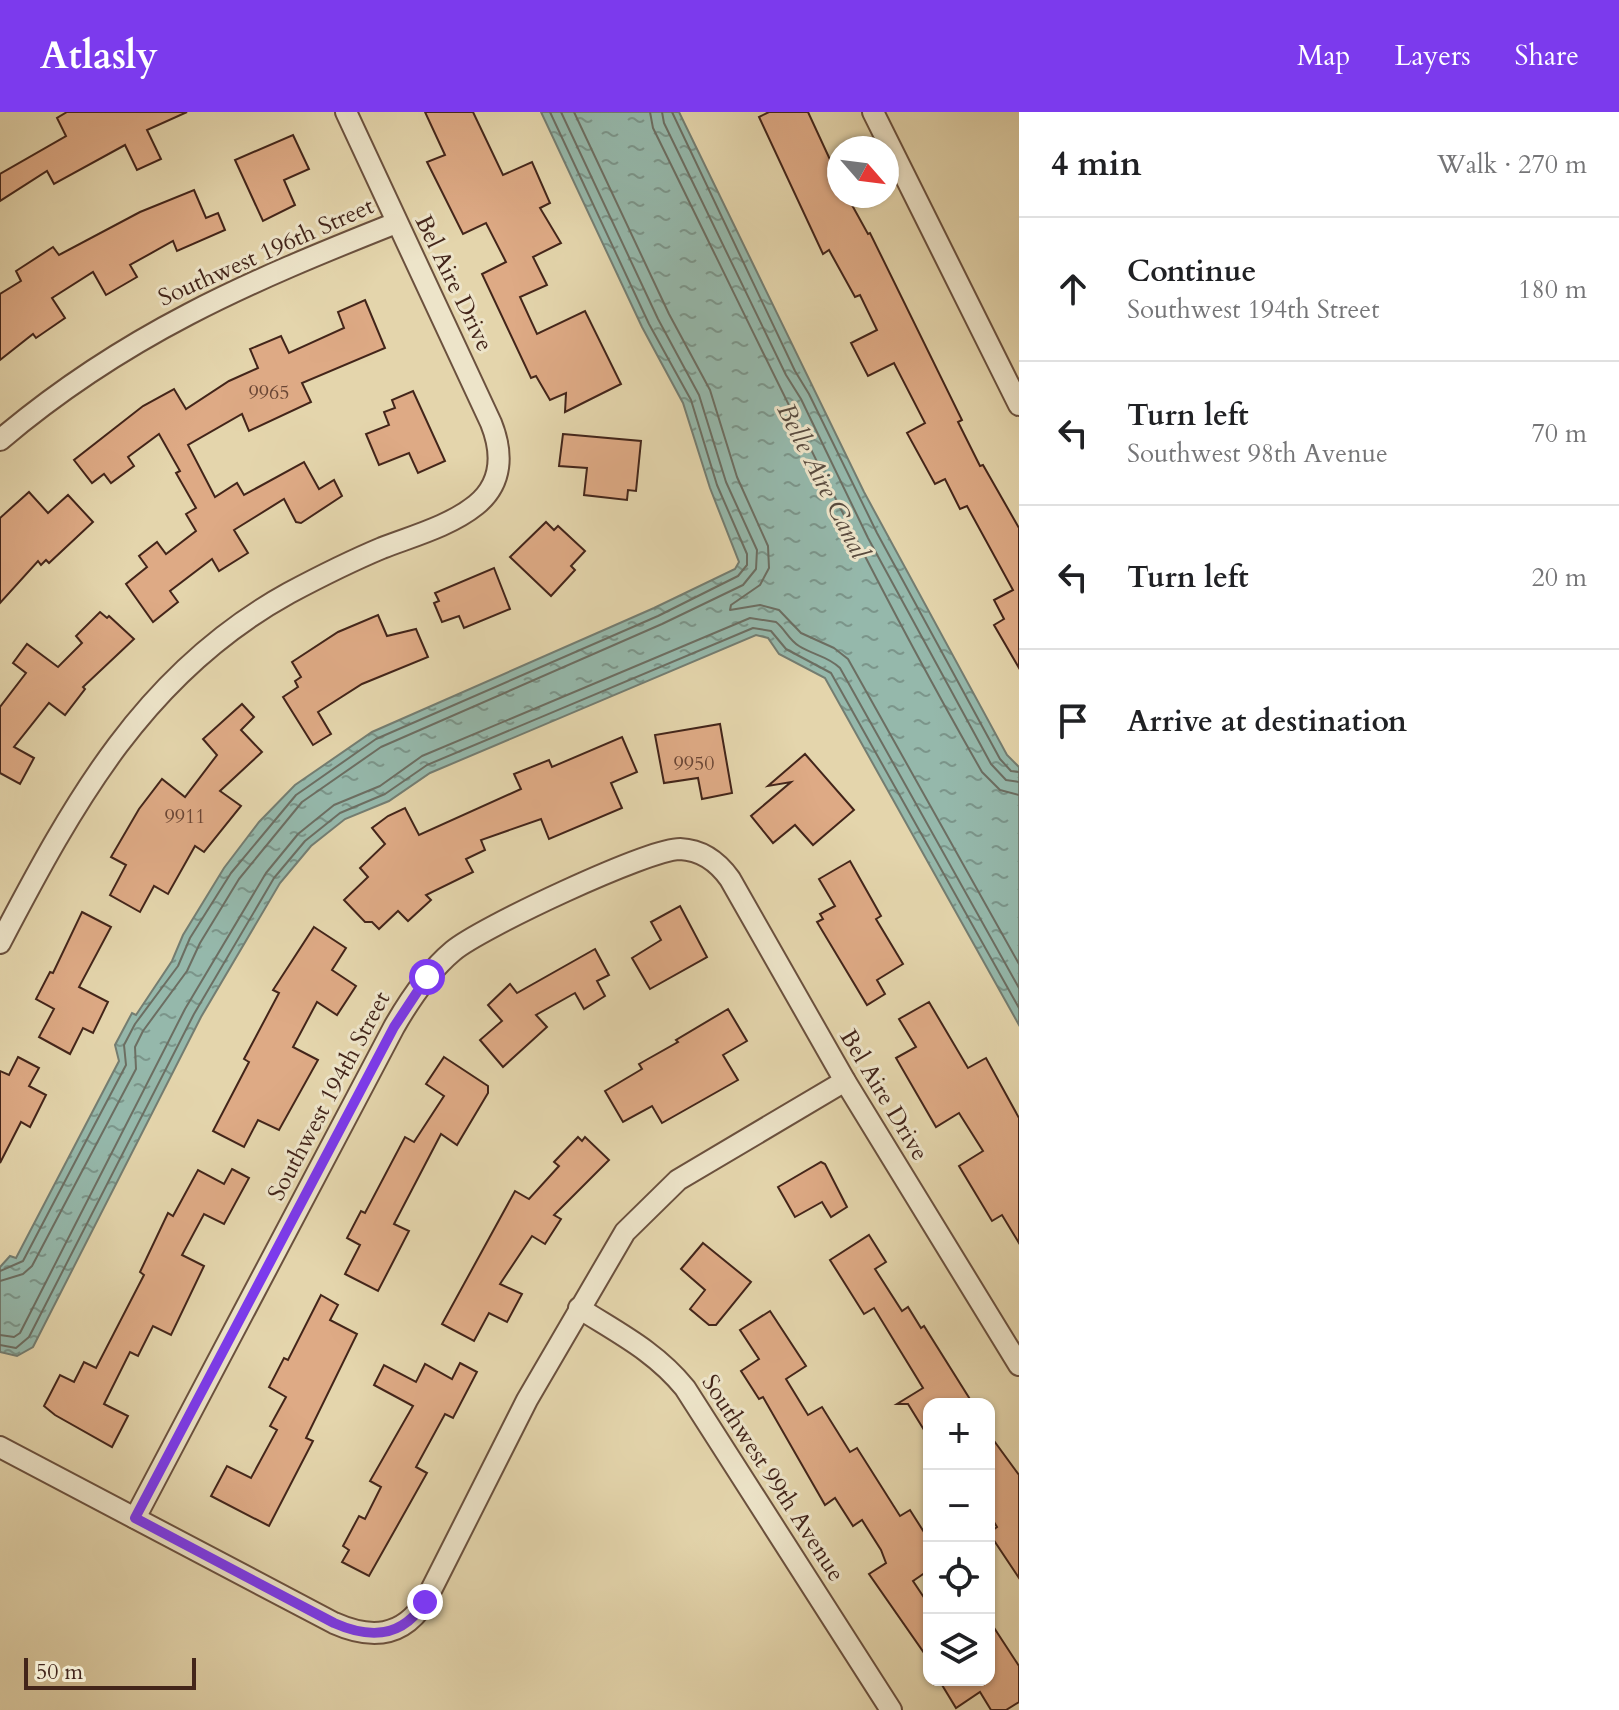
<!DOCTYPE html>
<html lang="en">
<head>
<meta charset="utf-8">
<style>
  :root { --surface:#fff; --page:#f2f2f2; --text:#202124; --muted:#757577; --line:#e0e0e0; --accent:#7c3aed }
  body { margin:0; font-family:Cardo,serif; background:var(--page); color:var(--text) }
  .controls { position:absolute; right:24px; bottom:24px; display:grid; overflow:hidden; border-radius:16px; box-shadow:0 2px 6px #0004 }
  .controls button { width:72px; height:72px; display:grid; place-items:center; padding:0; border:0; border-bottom:2px solid var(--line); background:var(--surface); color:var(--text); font:40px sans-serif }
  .compass { position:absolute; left:827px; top:24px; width:72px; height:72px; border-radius:50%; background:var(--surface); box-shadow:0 2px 6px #0004; rotate:118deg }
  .scale { position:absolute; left:24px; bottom:20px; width:172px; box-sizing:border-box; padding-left:8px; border:4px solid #43251a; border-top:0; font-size:22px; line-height:28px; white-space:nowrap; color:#43251a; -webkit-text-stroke:6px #ede4c9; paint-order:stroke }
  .stop { position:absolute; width:24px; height:24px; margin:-18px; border:6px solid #7c3aed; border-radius:50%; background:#fff }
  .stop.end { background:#7c3aed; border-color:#fff; box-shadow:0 2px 8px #0008 }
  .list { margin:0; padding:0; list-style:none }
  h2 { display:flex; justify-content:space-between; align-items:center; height:104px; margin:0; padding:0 32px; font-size:34px }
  h2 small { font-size:26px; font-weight:400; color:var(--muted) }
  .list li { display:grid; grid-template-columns:52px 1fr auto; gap:24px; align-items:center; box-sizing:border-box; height:144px; padding:0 32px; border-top:2px solid var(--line) }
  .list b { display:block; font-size:30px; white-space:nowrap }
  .list p { margin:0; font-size:26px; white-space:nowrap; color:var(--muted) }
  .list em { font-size:26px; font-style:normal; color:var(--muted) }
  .icon { flex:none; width:44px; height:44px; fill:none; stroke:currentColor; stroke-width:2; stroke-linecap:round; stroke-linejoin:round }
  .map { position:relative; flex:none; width:1019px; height:1598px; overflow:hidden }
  header { display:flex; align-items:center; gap:48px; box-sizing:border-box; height:112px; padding:0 40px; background:var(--accent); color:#fff }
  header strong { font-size:38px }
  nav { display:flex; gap:44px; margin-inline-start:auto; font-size:28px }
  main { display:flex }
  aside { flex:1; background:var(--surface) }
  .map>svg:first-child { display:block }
  .water { fill:url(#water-ripples); stroke:#747d71; stroke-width:2 }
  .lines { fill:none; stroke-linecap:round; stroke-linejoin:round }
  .shore { stroke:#6c6e62; stroke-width:2 }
  .building { fill:#deaa85; stroke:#43251a; stroke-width:2 }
  .street-casing { stroke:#6b513e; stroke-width:24 }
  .street { stroke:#ede4c9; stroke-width:20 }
  .route { stroke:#7c3aed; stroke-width:10 }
  .labels { text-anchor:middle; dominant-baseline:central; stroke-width:6; stroke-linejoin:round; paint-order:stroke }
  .number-label { font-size:20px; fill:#6a4635 }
  .street-label { font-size:24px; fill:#43251a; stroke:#ede4c9 }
  .water-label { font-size:26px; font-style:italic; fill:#584a3e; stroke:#ede4c9 }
</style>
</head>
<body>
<header>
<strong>Atlasly</strong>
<nav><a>Map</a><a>Layers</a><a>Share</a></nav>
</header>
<main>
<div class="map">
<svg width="1019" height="1598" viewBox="0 0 1019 1598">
  <defs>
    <pattern id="water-ripples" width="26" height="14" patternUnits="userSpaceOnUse" patternTransform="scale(2)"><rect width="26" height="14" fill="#95b8ab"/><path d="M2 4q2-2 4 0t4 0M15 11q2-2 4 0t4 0" fill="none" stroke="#7b958a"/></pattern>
  </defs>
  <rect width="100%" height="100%" fill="#e4d5ac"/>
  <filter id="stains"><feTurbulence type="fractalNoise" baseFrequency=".0025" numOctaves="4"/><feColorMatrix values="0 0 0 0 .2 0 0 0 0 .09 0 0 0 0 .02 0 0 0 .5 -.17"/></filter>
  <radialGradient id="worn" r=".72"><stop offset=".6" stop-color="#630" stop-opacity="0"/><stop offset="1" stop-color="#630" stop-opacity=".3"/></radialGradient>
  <polygon class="water" points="541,0 679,0 864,380 1007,643 1019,655 1019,913 825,566 779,542 768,526 756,523 430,661 389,689 345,707 311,734 280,771 201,905 33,1235 17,1244 0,1240 0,1155 10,1144 16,1146 119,949 115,933 132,901 136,903 172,849 183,823 224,756 259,710 295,673 372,620 654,496 735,457 739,450 710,376 683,291 642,215"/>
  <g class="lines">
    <g class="shore">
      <polyline points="574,0 669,202 710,278 737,365 768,434 769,456 760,473 731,493 730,498 760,493 779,498 801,521 834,536 848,547 1019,852"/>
      <path d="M650,0l3,16c107,217 209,435 329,644l18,18 19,5"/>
      <polyline points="662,0 664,11 786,263 801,287 868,426 991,652 1006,668 1019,670"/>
      <polyline points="672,0 795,259 809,282 877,421 1000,647 1011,659 1019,660"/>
      <polyline points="0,1159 23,1149 126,953 124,933 135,912 178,854 190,826 231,761 296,683 376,627 658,504 738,464 747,453 747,442 717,373 691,288 649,212 550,0"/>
      <polyline points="0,1169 23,1162 32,1154 136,957 135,935 143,919 187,859 200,831 239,767 302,690 381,635 662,512 743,473 756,457 757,438 726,370 699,283 658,207 561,0"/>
      <path d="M0,1223l14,2 6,-4 165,-324 81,-136 32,-39 36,-29 46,-19 42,-30 328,-138 26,4c9,7 13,18 23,24 14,9 29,10 41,22l179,320"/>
      <polyline points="0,1233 16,1236 29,1225 194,902 274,766 305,729 340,701 385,682 427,653 753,516 771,519 786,537 831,561 1019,896"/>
    </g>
  </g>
  <g class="building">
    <polygon points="67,0 187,0 147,18 161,47 137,58 125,33 54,72 47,59 0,89 0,62 66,24 57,6"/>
    <polygon points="425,0 473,0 503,63 532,50 550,91 540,96 561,131 533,145 547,173 520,185 537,222 585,199 621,272 565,300 566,281 550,288 536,264 531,266 482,162 506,150 486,111 463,122 427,50 445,43"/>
    <polygon points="769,0 808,0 839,67 839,84 847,84 868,122 870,121 962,308 958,310 980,354 983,353 1019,416 1019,556 994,513 1004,507 994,488 1013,478 967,394 960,397 945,367 935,372 907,321 925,311 894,251 868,264 851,231 877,218 860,183 855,185 829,138 823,142 759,5"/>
    <polygon points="293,23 309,57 284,68 295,93 263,109 235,48"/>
    <polygon points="194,78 206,106 218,101 225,118 177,139 173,129 130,153 137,165 106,183 93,160 52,186 65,206 36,226 33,222 0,248 0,182 21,169 16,159 53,135 59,143 140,100"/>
    <polygon points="365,188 385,236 302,271 311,290 249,319 242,302 188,333 215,385 237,371 244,383 304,350 319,377 334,368 342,384 301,411 296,410 284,387 234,418 248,441 219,459 212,447 170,479 178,490 153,510 126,472 147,455 139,444 157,430 166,442 196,419 186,402 196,396 176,361 180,359 159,322 128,345 134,354 111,371 104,362 92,371 74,348 143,294 174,277 186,297 229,269 258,256 250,237 281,224 289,241 344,216 338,200"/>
    <polygon points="413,279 445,349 418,361 409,341 379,353 366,322 389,313 384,300 395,296 392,288"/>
    <polygon points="563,322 641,329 636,379 628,378 627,388 584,383 587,356 559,354"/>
    <polygon points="29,380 48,401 68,383 93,410 49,451 46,448 41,453 38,449 0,491 0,406"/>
    <polygon points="546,410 554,418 558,414 585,439 571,454 575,458 551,484 510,445"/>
    <polygon points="494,456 510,497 464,516 459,504 442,510 434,491 439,489 435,481"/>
    <polygon points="100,500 107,506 109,504 134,527 83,575 85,577 65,603 49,591 14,635 34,646 20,672 0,661 0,595 26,561 13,551 27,532 58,555 82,531 76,524"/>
    <polygon points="378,503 387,524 416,517 428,545 362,572 318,600 331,622 313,633 283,585 298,575 295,569 301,565 292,550 338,520"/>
    <polygon points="242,592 254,605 241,618 262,640 220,679 241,694 204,740 195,734 168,782 154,774 140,800 110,783 126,753 111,745 139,697 162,667 185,685 217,643 203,627"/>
    <polygon points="720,612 732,681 702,687 698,666 664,671 655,623"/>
    <polygon points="622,625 637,660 611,671 622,696 549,727 541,707 481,728 485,738 466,747 473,760 426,783 431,788 408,809 398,799 379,817 372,810 365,810 344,788 368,765 360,756 385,732 372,716 388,704 405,696 419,723 521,677 514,662 549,648 552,655"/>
    <polygon points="805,642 854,698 813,733 795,713 773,731 751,704 791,670 768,674"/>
    <polygon points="850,749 881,804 876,807 903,852 877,868 885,882 867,893 817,810 823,807 820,802 835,794 819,767"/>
    <polygon points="680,794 707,845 650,877 632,846 661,828 651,810"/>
    <polygon points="82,800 111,815 79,875 108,890 93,921 83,916 70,942 39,925 54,897 36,887 50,860 53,861"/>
    <polygon points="314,815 346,836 332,858 356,874 337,903 317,890 293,935 318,948 279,1018 258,1008 244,1035 213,1019 249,950 244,947 279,881 273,878"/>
    <polygon points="595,837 609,863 597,869 605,884 584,897 575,881 536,903 547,915 503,955 480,928 502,909 488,893 510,872 517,881"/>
    <polygon points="929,890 968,956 986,946 1019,1006 1019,1131 1002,1103 992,1109 959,1054 983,1039 959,1001 936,1015 896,946 916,935 899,907"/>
    <polygon points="728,897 747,929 723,943 738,968 662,1011 652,994 623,1010 605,979 642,957 639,952 678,930 676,928"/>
    <polygon points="18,945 39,956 29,974 46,983 30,1015 21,1010 0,1051 0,959 9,963"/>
    <polygon points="444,945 488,974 488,981 457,1033 441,1022 394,1112 409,1119 378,1179 345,1162 360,1133 347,1126 361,1099 365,1101 405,1025 414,1030 444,984 426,972"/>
    <polygon points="578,1025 582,1029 585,1025 609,1048 554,1103 561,1107 545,1132 532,1124 500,1172 522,1182 507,1210 489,1201 474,1229 442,1212 515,1079 529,1087 559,1054 554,1050"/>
    <polygon points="821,1050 825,1052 847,1095 831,1105 822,1090 795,1105 778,1075"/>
    <polygon points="232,1057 249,1066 224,1112 204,1102 182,1143 204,1154 171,1223 153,1214 138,1244 130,1240 104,1292 128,1304 112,1335 55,1303 44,1294 60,1263 74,1270 84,1250 96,1256 144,1163 140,1160 168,1101 173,1104 198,1058 224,1072"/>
    <polygon points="869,1123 886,1150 875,1157 902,1199 908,1195 921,1216 924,1214 973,1292 929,1292 929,1326 908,1292 897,1292 923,1276 874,1196 864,1202 830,1148"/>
    <polygon points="703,1131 751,1170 716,1213 709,1213 690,1197 705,1178 681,1157"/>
    <polygon points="321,1183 338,1193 330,1208 357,1222 306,1326 313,1329 269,1414 211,1384 227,1354 251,1366 277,1318 270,1314 286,1285 269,1275 284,1246 288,1248"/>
    <polygon points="770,1199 806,1254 786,1267 808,1303 822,1295 850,1340 857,1336 900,1404 910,1398 929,1428 929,1458 913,1469 929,1493 929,1548 869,1462 886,1451 881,1438 862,1408 853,1414 835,1386 825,1393 763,1285 759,1287 741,1259 759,1247 740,1218"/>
    <polygon points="460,1251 477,1260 453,1306 445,1302 416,1355 427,1361 369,1464 342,1450 349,1438 343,1434 359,1404 365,1407 381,1375 370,1369 413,1294 374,1273 384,1253 416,1270 425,1252 452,1267"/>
    <polygon points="989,1322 1019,1363 1019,1466 989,1421 997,1415 989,1402"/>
    <polygon points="989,1508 1019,1554 1019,1590 1006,1598 991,1598 980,1580 956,1596 939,1568 989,1568"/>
  </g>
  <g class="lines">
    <defs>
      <g id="street">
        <polyline points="873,0 1019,293"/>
        <path d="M0,328c124,-105 247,-158 396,-217"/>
        <path d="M0,831c74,-141 144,-270 289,-350 30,-16 62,-32 93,-45 31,-12 68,-22 94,-43 27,-22 27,-52 15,-82l-145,-311"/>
        <path d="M579,1196c39,25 76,43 106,80l206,322"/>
        <path d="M0,1335l334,176c36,16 68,15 91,-21l102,-202 98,-168 53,-52 167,-99"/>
        <path d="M135,1406l259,-491c16,-28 34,-55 59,-76 27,-23 195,-102 227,-102 22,1 38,13 50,30l115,202 174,284"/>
      </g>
    </defs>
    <use href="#street" class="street-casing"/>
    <use href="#street" class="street"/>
  </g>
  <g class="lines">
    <path class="route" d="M425,1490c-23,36 -55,37 -91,21l-199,-105 259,-491 33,-50"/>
  </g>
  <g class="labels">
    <g class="number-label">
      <text x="269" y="280">9965</text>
      <text x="694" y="651">9950</text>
      <text x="185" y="704">9911</text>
    </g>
    <g class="street-label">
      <text transform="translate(266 140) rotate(-24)">Southwest 196th Street</text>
      <text transform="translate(454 171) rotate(64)">Bel Aire Drive</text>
      <text transform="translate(884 983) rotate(59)">Bel Aire Drive</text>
      <text transform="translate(329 984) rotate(-62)">Southwest 194th Street</text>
      <text transform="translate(773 1366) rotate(57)">Southwest 99th Avenue</text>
    </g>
    <g class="water-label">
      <text transform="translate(823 369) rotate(63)">Belle Aire Canal</text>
    </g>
  </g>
  <rect width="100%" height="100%" filter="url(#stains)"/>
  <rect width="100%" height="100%" fill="url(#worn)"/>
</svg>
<div class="controls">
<button>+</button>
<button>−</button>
<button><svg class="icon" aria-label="locate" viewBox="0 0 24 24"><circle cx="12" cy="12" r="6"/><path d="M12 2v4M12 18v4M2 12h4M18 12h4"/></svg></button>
<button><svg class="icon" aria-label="layers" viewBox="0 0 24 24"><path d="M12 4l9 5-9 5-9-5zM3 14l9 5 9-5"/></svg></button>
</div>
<svg class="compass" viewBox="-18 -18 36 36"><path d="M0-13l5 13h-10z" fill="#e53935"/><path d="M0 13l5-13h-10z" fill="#757577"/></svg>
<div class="scale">50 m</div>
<div class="stop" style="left:427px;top:865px"></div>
<div class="stop end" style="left:425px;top:1490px"></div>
</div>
<aside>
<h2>4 min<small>Walk · 270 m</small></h2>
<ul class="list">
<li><svg class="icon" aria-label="ahead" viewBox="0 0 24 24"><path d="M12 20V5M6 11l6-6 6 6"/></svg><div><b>Continue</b><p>Southwest 194th Street</p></div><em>180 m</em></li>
<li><svg class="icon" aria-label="left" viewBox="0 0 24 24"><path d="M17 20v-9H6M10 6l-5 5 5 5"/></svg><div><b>Turn left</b><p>Southwest 98th Avenue</p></div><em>70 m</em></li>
<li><svg class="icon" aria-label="left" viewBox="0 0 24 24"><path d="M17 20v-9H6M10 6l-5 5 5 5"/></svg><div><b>Turn left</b></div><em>20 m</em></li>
<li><svg class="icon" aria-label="arrive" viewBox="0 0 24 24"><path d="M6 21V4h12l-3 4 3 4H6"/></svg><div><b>Arrive at destination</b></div></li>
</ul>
</aside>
</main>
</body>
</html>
